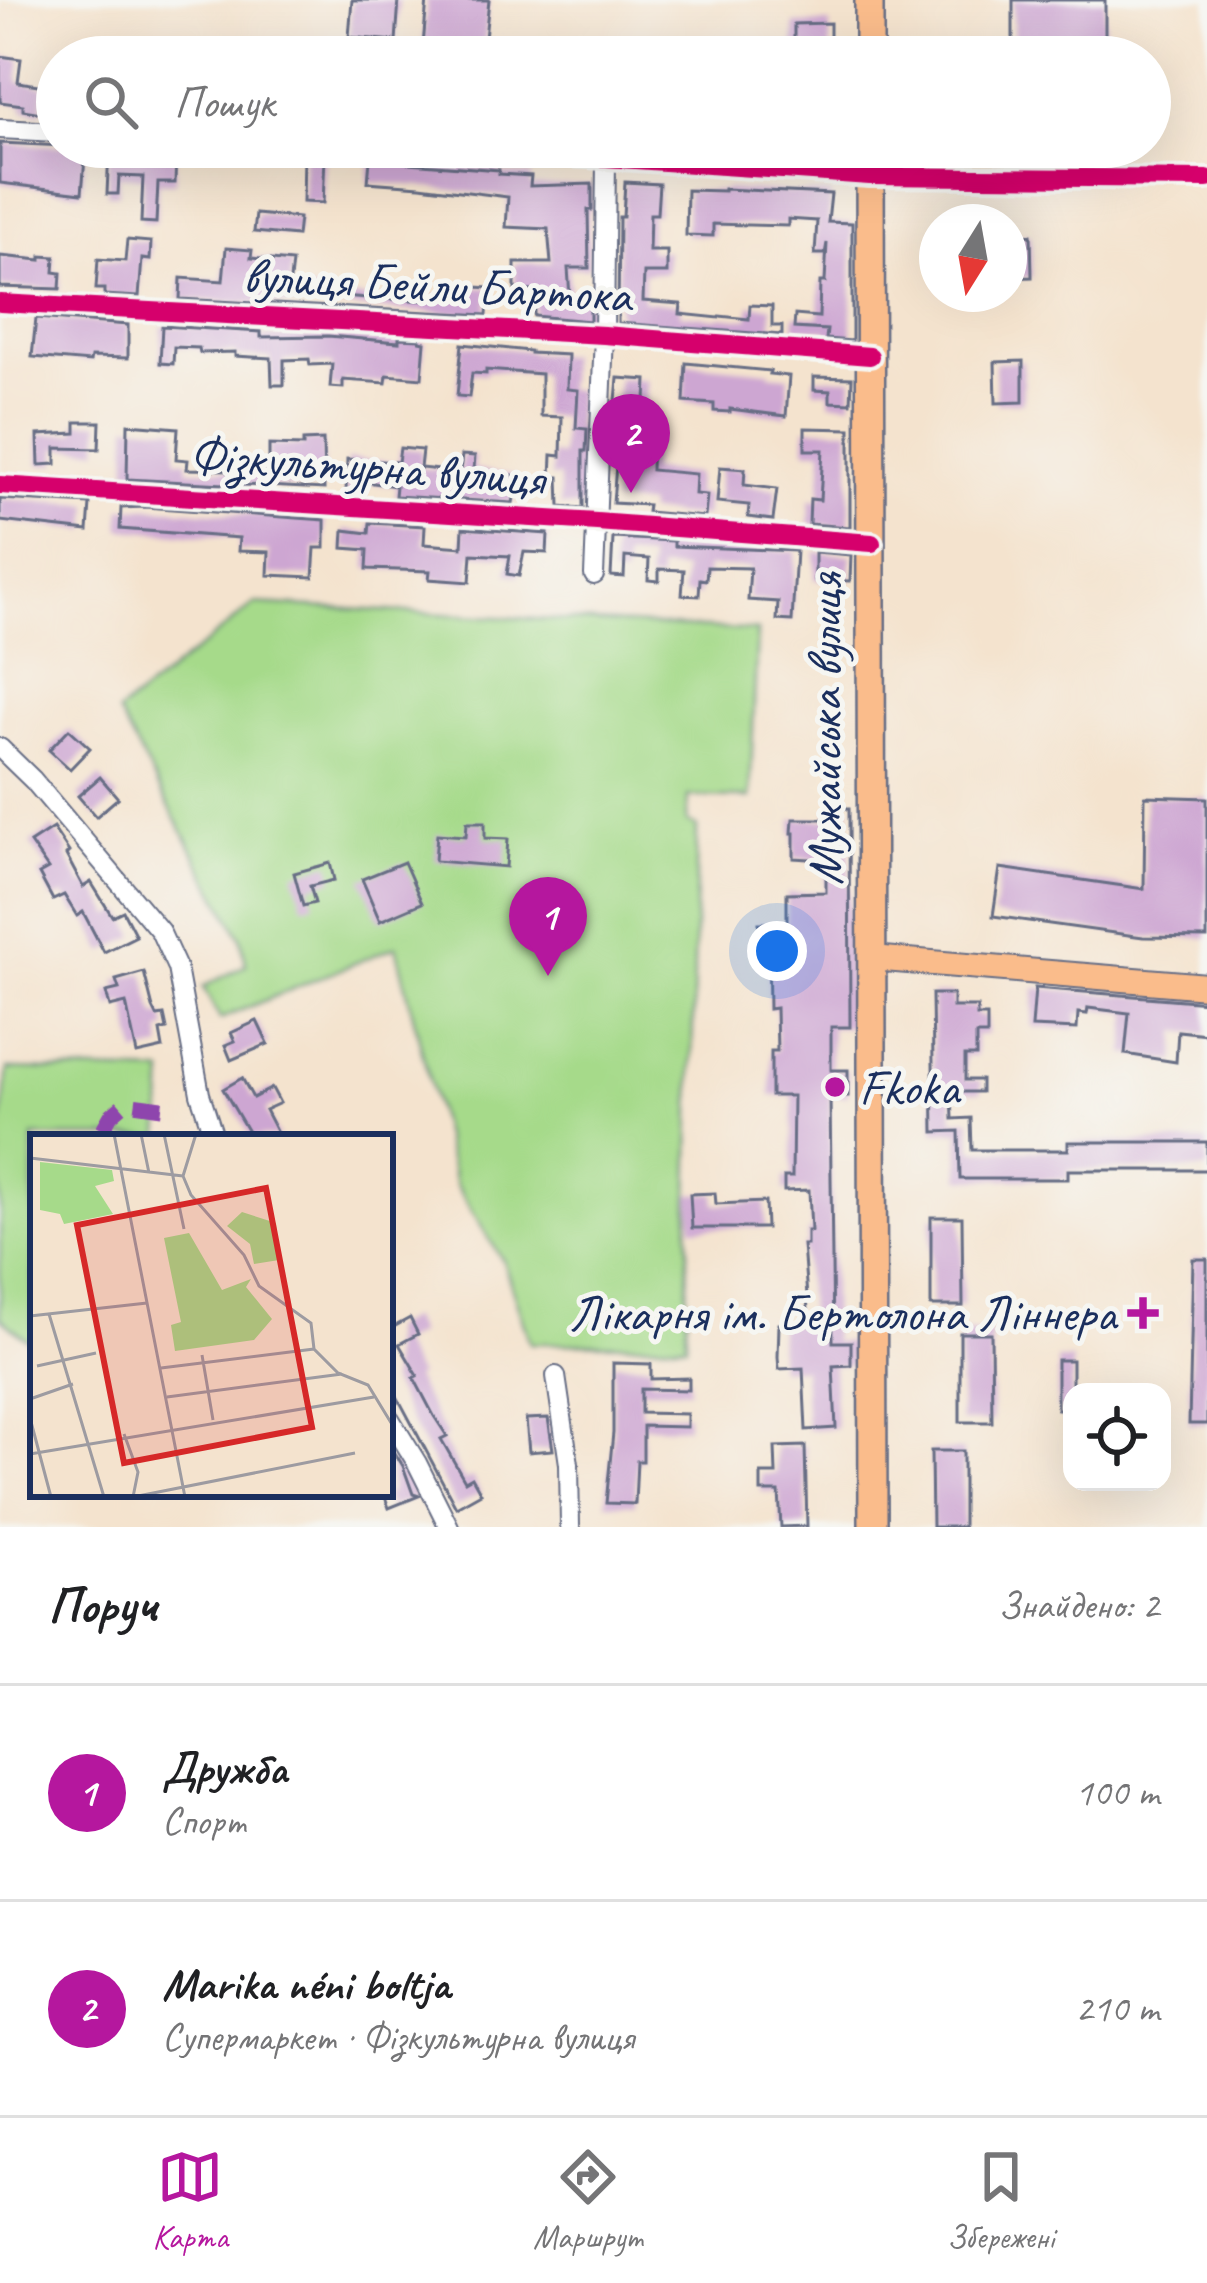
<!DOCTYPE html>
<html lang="uk">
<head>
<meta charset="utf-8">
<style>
  :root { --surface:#fff; --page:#f2f2f2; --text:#202124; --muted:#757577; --line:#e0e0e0; --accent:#b5179e }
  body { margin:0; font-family:Caveat,sans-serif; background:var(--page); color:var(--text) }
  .controls { position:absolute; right:36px; bottom:36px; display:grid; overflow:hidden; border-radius:24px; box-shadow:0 12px 48px #0002 }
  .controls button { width:108px; height:108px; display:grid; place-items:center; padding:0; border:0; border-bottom:3px solid var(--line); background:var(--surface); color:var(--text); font:60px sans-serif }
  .compass { position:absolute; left:919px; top:204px; width:108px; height:108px; border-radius:50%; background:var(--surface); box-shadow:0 12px 48px #0002; rotate:191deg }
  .you { position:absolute; left:777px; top:951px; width:42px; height:42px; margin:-30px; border:9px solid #fff; border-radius:50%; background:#1a73e8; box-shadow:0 0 0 18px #1a73e833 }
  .badge { display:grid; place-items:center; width:78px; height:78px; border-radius:50%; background:var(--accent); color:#fff; font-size:39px; font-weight:700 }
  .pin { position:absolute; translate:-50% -99px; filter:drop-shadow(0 3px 6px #0008) }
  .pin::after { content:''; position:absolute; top:63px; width:42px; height:36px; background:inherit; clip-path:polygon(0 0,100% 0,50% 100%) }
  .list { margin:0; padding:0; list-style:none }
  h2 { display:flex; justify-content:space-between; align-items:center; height:156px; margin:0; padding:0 48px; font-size:51px }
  h2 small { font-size:39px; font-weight:400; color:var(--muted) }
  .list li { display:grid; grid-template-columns:78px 1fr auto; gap:36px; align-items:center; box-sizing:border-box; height:216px; padding:0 48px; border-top:3px solid var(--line) }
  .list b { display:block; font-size:45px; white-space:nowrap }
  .list p { margin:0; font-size:39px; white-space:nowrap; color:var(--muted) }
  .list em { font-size:39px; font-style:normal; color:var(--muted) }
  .icon { flex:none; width:66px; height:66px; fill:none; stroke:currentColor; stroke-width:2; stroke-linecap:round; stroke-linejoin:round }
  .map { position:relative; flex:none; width:1207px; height:1527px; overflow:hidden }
  .search { position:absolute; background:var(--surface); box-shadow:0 12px 48px #0002; left:36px; right:36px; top:36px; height:132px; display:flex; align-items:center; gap:30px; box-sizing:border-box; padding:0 42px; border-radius:66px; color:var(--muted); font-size:45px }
  .sheet { height:588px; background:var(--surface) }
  nav { display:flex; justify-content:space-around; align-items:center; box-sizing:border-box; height:168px; border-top:3px solid var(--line); background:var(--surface); font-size:33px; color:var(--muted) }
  nav a { display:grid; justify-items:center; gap:6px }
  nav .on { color:var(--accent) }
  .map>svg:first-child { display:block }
  .green { fill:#a6da8a; stroke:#608474; stroke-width:3 }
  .building { fill:#cda6d2 }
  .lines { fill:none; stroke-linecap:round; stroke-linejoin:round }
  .minor-casing { stroke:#676e85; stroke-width:22 }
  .major-casing { stroke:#676e85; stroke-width:28 }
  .highway-casing { stroke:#676e85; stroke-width:32 }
  .minor { stroke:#fff; stroke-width:18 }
  .major { stroke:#fabc8b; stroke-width:24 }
  .highway { stroke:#fabc8b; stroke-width:27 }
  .quiet { stroke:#8e44ad; stroke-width:15; stroke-dasharray:30 15; stroke-linecap:butt }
  .cycleway-casing { stroke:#f6f6f2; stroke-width:26 }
  .cycleway { stroke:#d6006c; stroke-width:18 }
  .poi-dot { fill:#b5179e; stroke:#f6f6f2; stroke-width:4.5 }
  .labels { text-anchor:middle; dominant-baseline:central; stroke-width:10; stroke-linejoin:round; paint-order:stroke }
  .street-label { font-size:51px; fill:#1b2f5e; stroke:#f6f6f2 }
  .poi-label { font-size:51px; fill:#1b2f5e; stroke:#f6f6f2; text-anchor:start }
  .inset-road { fill:none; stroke:#9d9ba1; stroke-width:3 }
  .view { fill:#d62828; fill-opacity:0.15; stroke:#d62828; stroke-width:6 }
  .inset-edge { fill:none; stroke:#1b2f5e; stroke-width:6 }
</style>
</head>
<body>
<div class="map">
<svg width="1207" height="1527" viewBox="0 0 1207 1527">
  <rect width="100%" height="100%" fill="#f6f6f2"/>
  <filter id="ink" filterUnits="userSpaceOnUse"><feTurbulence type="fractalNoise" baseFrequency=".00833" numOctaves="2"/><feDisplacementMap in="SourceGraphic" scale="24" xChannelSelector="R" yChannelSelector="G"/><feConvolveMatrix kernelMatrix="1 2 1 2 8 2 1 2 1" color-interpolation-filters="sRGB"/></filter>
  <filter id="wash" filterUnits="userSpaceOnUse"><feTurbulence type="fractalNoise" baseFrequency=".004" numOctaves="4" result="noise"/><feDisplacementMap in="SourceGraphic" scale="48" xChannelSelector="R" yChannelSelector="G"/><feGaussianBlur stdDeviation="2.7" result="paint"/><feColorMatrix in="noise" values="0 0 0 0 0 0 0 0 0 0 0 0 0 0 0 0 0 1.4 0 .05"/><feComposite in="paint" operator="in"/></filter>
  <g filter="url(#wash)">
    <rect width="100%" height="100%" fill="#f4e3ce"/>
    <g class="green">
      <polygon points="255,604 757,631 750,798 688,797 687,822 697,827 686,1344 530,1343 503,1261 455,1184 396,946 220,1019 203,987 246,965 241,938 118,713"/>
      <polygon points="8,1069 164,1073 160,1137 33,1137 33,1344 0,1317 0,1136"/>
    </g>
    <g id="blocks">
      <g class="building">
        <polygon points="352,0 399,0 396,41 349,37"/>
        <polygon points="427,0 489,0 483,57 422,57"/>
        <rect x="1013" y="0" width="92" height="57"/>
        <polygon points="830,23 830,57 794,57 794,24"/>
        <polygon points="0,56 21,59 18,82 45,86 41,113 23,110 23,105 0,102"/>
        <polygon points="0,143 86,147 82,193 0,183"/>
        <polygon points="109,149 176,153 175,183 158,183 156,223 141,222 143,177 119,176 118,194 107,194"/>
        <polygon points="304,155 325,156 323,203 303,202"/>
        <polygon points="370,160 499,170 499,174 531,176 530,186 592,184 592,210 588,210 589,268 568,268 570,297 590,297 590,321 534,316 534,291 515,290 515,263 551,263 548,229 506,227 508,197 420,186 368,182"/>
        <polygon points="625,182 659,184 657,214 650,214 649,251 667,251 667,273 644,273 643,301 681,304 680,314 719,318 720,316 749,319 750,305 772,306 772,326 782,326 782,335 618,323 619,217 623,217"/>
        <polygon points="724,189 831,194 828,222 852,223 852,341 826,339 827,330 794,328 795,315 819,317 820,282 825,282 827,243 825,254 815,254 817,221 788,219 788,226 713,224 713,236 686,235 687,190 724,191"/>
        <polygon points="256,214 299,218 297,236 254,232"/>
        <polygon points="1031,235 1032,277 1009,278 1009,236"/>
        <polygon points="127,240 151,242 150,260 142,259 139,297 104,295 104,289 96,289 98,259 125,261"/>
        <polygon points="226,248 252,250 251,258 292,262 289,289 331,292 331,295 367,298 432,301 433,295 461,299 462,286 489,288 487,315 180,299 181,278 223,281"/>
        <polygon points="0,256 41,260 41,256 55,257 54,272 61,273 60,289 0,287"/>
        <polygon points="36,318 128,325 128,358 91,357 90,362 32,357"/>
        <polygon points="162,326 261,332 261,337 328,336 399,342 399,338 420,339 420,341 425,342 422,378 387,375 386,383 343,380 343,388 330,387 332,364 310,365 309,359 284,360 284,385 272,385 271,358 235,356 235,352 200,353 199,348 174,347 173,364 160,363"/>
        <polygon points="462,344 530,351 530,353 568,355 567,389 578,390 576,428 587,429 586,451 583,451 583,508 560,506 559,477 551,477 552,455 561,456 562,417 541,416 541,374 486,370 486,374 472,373 469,397 457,396"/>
        <polygon points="1023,361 1023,402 996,403 995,362"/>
        <polygon points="686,363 770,371 769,374 789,376 786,416 730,409 730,412 714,411 714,404 684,402"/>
        <polygon points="814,377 852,378 851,403 830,402 830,391 814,390"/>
        <polygon points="618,378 647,380 644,442 652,442 651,470 696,474 695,494 707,495 705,517 647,512 648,505 613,503 617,452 614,452 614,423"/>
        <polygon points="76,422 100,422 99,449 56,448 56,464 39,465 38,435 76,433"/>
        <polygon points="128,424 178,428 176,459 188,460 187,469 230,470 229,472 269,473 269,445 303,446 303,441 323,440 324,489 127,479"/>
        <polygon points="805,428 850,429 850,527 809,524 810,499 820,500 823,450 805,450"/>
        <polygon points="400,448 422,450 420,468 460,472 462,455 475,456 474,469 518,476 513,503 395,496 396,486 366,482 365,494 346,493 347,459 398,462"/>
        <polygon points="720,467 745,469 744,485 777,489 773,520 748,517 749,505 717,502"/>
        <polygon points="0,499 90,504 88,531 0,521"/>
        <polygon points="145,507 325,520 325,548 315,548 313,577 268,575 269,552 238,551 239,538 120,529 121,508"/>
        <polygon points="370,523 425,526 424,544 462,547 463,528 548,534 547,553 524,552 519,576 507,574 510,556 472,554 470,582 429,579 430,571 367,569 368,550 343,548 344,530 369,533"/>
        <polygon points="613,538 674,541 674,546 796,551 792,621 777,620 778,602 748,600 750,568 707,567 706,580 700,579 699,596 682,595 684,570 659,569 659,581 648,580 649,559 625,557 624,577 611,576"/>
        <polygon points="815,552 851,555 850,581 815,580"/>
        <polygon points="69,729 90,748 70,769 49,750"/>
        <polygon points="100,777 118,798 96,817 78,796"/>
        <polygon points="1145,796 1207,798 1207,938 1143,937 993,916 1000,868 1144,889"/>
        <polygon points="828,808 849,808 850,1027 831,1027 831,1070 848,1070 848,1096 830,1096 833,1342 851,1342 851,1365 833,1366 836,1428 806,1430 803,1368 779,1369 778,1357 779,1324 809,1323 803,1245 807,1245 807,1231 811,1231 809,1190 784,1191 784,1177 792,1177 793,1096 771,1096 771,1051 777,1051 776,1008 769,1009 768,937 759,938 759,923 787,923 787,893 826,892 826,860 794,858 794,833 792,833 793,819 828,819"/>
        <polygon points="467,822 485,822 485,838 508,839 506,867 435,861 437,834 466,836"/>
        <polygon points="53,828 69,852 66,855 83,887 91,882 112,916 123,911 136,936 104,952 83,912 77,916 64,895 53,900 39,874 48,869 30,843"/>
        <polygon points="404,862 422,903 380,921 362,879"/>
        <polygon points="330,863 334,880 310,886 315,903 303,906 294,873"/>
        <polygon points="144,972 153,1008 157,1016 164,1015 167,1029 160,1031 163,1048 137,1054 126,1003 110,1007 106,992 119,989 116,980"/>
        <polygon points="1035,988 1207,1002 1207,1034 1178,1031 1176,1062 1125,1054 1129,1013 1088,1008 1087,1014 1078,1013 1077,1029 1032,1027"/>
        <polygon points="932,994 953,994 953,1007 977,1007 977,1016 987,1016 987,1035 976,1035 976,1056 965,1056 965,1080 981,1080 981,1092 952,1092 953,1119 971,1118 972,1150 1068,1150 1068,1142 1207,1142 1207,1170 1068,1170 1068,1179 960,1179 959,1131 934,1132"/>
        <polygon points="257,1021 268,1044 231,1060 225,1045 235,1041 231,1033"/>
        <polygon points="242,1078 253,1098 272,1088 280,1103 265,1110 279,1137 251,1137 223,1089"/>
        <polygon points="715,1193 716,1204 765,1202 766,1228 692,1228 690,1194"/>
        <polygon points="931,1217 962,1217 963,1306 931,1306"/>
        <polygon points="1193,1259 1207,1259 1207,1424 1189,1424"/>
        <polygon points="410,1318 418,1334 399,1344 418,1376 414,1378 434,1416 447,1436 441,1439 465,1481 472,1477 481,1493 456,1507 390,1383 390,1329"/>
        <polygon points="960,1333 991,1333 992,1422 960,1422"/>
        <rect x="1057" y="1360" width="15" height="49"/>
        <polygon points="613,1363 651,1364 651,1379 689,1378 689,1390 641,1389 641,1413 687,1414 687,1427 643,1426 643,1461 637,1461 635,1504 606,1503 613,1433"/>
        <polygon points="548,1418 553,1450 529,1452 526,1419"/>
        <polygon points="390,1445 403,1466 413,1494 419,1496 389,1508 384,1494 390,1494"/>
        <polygon points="805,1446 807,1526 781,1527 779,1492 761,1492 761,1474 776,1474 775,1447"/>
        <polygon points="931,1451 963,1451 963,1527 932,1527"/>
      </g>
    </g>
  </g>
  <g filter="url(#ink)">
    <use href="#blocks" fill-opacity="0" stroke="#676e85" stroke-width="3"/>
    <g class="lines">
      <defs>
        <g id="minor">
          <polyline points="0,129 57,132"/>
          <polyline points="374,147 606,158 870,176 1207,179"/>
          <polyline points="0,303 604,335 870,356"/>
          <polyline points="0,485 597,522 872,543"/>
          <polyline points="594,575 604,335 606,158"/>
          <polyline points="0,748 33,780 160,931 177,968 200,1094 214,1137"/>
          <polyline points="556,1376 569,1464 570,1527"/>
          <polyline points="390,1419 417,1463 449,1527"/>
        </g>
        <polyline id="major" points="872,958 1207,986"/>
        <g id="highway">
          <polyline points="869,0 869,57"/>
          <polyline points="870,147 873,1527"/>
        </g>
      </defs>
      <use href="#minor" class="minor-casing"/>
      <use href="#major" class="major-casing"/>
      <use href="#highway" class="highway-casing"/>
      <use href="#minor" class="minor"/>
      <use href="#major" class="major"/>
      <use href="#highway" class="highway"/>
      <polyline class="quiet" points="103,1129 111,1115 125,1103 162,1108"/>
      <defs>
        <g id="cycleway">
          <polyline points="374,147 606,158 870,176 1207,179"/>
          <polyline points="0,303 604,335 870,356"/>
          <polyline points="0,485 597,522 872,543"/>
        </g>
      </defs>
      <use href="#cycleway" class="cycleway-casing"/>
      <use href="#cycleway" class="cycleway"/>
    </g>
  </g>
  <g class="poi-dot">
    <circle cx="835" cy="1087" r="12"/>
    <path d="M1137 1295h12v12h12v12h-12v12h-12v-12h-12v-12h12z"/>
  </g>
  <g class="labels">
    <g class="street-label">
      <text transform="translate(437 285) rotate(3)">вулиця Бейли Бартока</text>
      <text transform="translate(367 466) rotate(4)">Фізкультурна вулиця</text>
      <text transform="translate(824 729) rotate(-90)">Мужайська вулиця</text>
    </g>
    <g class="poi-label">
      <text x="859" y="1087">Fkoka</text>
      <text x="1116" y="1313" text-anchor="end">Лікарня ім. Бертолона Ліннера</text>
    </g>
  </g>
  <g transform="translate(30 1134)">
    <rect width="363" height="363" fill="#f4e3ce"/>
    <path d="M10,28l72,8 2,11 -19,5 18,28 -49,10 -4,-10 -20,-4zM212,78l34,11 3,37 -25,4 -4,-20 -23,-18zM159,99l33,57 29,-11 -5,8 26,32 -18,21 -79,11 -4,-26 10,-3 -17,-84z" fill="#a6da8a"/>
    <path class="inset-road" d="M84,0l71,363M111,0l8,39M134,0l20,95M166,0l-13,42 8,19 53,60 15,31 52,37 3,26 24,24 30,12 25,41M0,24l153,18M19,180l55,183M0,182l117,-13M172,221l11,65M7,232l59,-13M131,234l153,-19M137,263l175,-23M0,265l43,-15M0,284l21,79M94,300l14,38 -5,25M0,320l344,-57M103,363l222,-44"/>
    <path class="view" d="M236,54l46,239 -188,36 -47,-238z"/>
    <rect width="363" height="363" class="inset-edge"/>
  </g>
</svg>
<div class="controls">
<button><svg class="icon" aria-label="locate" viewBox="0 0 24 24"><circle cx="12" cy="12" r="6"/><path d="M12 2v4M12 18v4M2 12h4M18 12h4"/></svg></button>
</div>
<svg class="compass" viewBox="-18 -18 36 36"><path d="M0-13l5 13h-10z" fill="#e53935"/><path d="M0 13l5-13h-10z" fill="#757577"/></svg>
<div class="you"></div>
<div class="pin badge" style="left:548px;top:976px">1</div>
<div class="pin badge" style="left:631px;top:493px">2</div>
<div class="search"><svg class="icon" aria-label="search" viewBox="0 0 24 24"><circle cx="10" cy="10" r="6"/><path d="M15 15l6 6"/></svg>Пошук</div>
</div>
<section class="sheet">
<h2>Поруч<small>Знайдено: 2</small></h2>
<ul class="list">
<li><span class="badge">1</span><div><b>Дружба</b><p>Спорт</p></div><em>100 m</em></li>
<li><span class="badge">2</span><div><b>Marika néni boltja</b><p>Супермаркет · Фізкультурна вулиця</p></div><em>210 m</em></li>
</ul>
</section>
<nav>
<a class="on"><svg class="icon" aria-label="map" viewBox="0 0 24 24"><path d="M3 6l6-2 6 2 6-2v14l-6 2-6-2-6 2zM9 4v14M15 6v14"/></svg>Карта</a>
<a><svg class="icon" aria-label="directions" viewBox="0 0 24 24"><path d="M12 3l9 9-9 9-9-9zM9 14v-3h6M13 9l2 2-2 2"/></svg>Маршрут</a>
<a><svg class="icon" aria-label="saved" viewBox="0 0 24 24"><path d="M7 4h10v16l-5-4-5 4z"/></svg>Збережені</a>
</nav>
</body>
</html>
